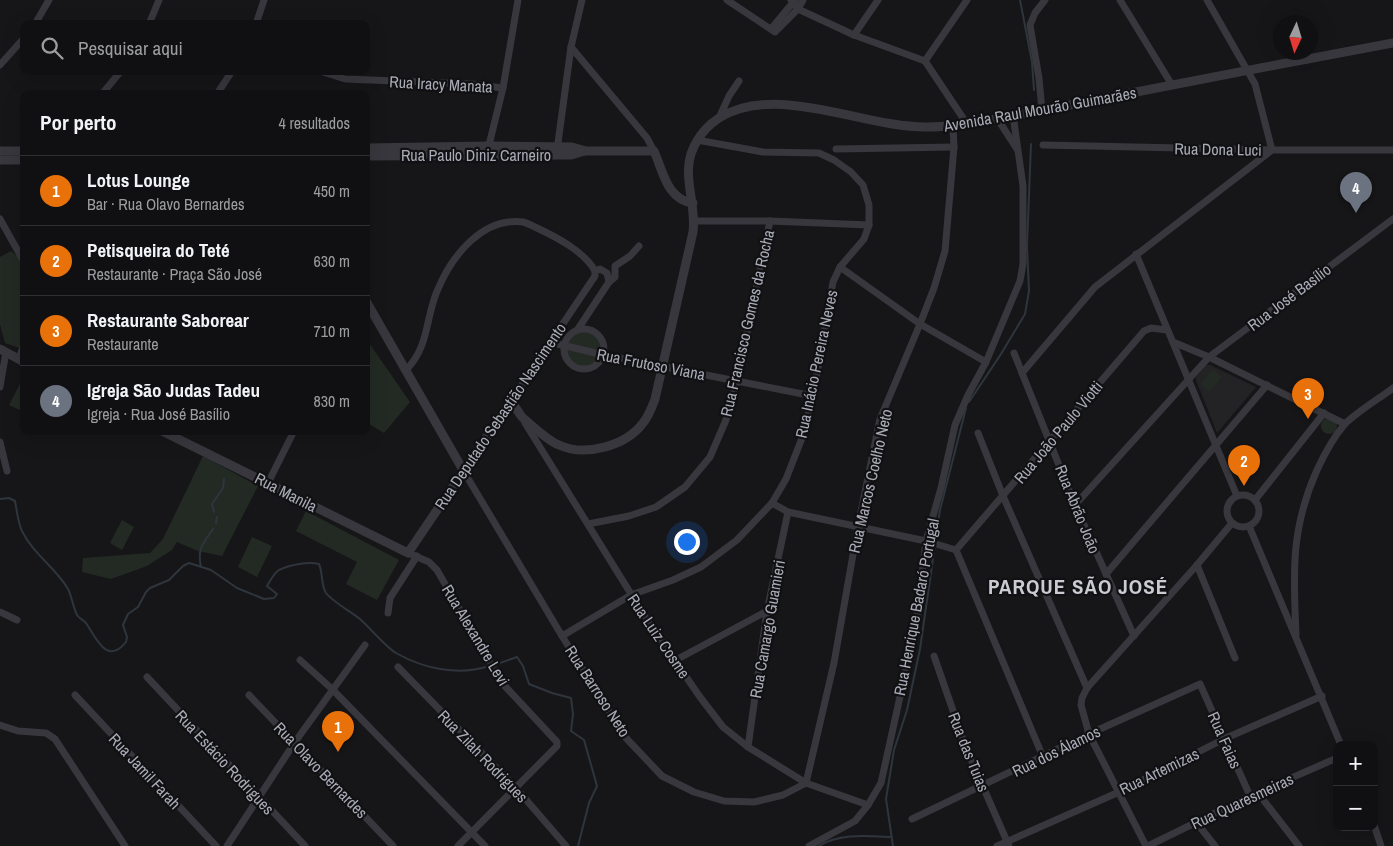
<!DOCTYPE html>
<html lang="pt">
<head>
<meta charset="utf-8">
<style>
  :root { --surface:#101012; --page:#1e1e20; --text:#f1f3f6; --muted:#9c9d9f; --line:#303032; --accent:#0b8043 }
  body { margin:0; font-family:"Archivo Narrow",sans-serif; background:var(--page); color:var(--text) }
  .controls { position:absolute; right:15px; bottom:15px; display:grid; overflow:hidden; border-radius:10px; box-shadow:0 5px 20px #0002 }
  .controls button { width:45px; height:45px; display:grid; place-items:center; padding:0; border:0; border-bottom:1px solid var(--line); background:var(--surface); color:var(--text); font:25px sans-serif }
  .compass { position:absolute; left:1273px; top:15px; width:45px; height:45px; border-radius:50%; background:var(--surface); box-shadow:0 5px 20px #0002; rotate:184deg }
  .you { position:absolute; left:686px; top:541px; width:18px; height:18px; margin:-12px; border:4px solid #fff; border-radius:50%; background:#1a73e8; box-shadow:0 0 0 8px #1a73e833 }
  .badge { display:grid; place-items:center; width:32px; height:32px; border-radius:50%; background:var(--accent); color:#fff; font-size:16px; font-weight:700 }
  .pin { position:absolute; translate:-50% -41px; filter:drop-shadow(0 1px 2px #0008) }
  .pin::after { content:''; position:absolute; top:26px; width:18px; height:15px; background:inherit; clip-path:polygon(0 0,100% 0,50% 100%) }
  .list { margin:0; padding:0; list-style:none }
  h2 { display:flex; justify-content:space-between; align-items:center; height:65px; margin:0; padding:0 20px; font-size:21px }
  h2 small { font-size:16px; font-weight:400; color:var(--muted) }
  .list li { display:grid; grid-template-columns:32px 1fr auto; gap:15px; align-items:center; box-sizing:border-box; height:70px; padding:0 20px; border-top:1px solid var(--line) }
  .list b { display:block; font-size:19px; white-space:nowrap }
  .list p { margin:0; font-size:16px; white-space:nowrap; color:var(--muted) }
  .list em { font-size:16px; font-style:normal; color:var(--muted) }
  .icon { flex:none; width:28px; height:28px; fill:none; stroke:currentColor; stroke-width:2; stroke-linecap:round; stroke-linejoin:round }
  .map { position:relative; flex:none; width:1393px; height:846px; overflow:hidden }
  .search { position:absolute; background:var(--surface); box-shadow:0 5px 20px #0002; left:20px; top:20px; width:350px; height:55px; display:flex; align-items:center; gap:12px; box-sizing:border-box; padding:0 18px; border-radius:10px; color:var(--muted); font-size:19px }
  .panel { position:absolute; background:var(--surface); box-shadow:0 5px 20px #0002; left:20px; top:90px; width:350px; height:345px; border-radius:10px }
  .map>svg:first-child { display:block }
  .built { fill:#232225 }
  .green { fill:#232a24 }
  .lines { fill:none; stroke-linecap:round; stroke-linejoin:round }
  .stream { stroke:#2f353d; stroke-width:2 }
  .minor { stroke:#37373d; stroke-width:7 }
  .tertiary { stroke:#37373d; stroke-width:9 }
  .labels { text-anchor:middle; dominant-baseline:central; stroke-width:4.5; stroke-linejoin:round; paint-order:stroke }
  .street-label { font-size:16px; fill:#a9abb7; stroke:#111113 }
  .district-label { font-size:21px; font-weight:bold; letter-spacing:1px; fill:#cacbd3; stroke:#111113 }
</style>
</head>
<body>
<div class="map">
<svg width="1393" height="846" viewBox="0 0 1393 846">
  <rect width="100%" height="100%" fill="#161618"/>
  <polygon class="built" points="1206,365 1210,365 1256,387 1217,433 1196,380 1196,377"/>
  <g class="green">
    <polygon points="11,251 18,257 24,274 24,340 22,349 5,343 0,324 0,257"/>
    <circle cx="584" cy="349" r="20"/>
    <polygon points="369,343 410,402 384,433 366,422 366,345"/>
    <polygon points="1213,369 1222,377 1209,392 1201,384"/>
    <polygon points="24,376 24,412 9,405"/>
    <circle cx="1329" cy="426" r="8"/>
    <polygon points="203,456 258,486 222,556 198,551 177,542 172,550 147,566 111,579 82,572 83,558 150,553 163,539"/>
    <polygon points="306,511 399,560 377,600 346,584 357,562 296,531"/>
    <polygon points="122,520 134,527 122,550 110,543"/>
    <polygon points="252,537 272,546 257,577 238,567"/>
  </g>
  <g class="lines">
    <g class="stream">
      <polyline points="1020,0 1032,62 1034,90"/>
      <polyline points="969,402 1001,354 1025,314 1029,291 1027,246 1031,144"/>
      <path d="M0,499l9,-1 6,3c2,10 3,22 7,30 11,23 34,37 46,58 4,8 5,18 9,26 2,3 6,5 9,8 10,15 21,43 40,19l1,-5 -4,-12 5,-11 10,-7 8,-15 4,-4 19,-8 14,-14 6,-3 22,7 26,18 27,11 10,-1 3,-4 -10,-8c3,-5 7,-13 12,-16 10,-5 30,-9 40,-6 4,9 2,22 7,29 6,8 25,19 34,26 10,9 27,29 36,34 28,16 63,23 93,13"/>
      <polyline points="214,512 212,504 223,488 224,479"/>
      <polyline points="216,523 217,517"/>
      <path d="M201,567c-4,-19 2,-23 12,-38"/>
      <polyline points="494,665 517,657 523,666 529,684 552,693 571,698 573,714 571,731 584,740 597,786 589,803 578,846"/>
      <path d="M819,846c21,-13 48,-10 72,-9"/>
      <polyline points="893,846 886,799 894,750 907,710 920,649 940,510 966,408"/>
    </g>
    <g class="minor">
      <polyline points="727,0 775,32 798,9 803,0"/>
      <polyline points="791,0 798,9 854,35 925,61 967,124"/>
      <polyline points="1120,0 1172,85"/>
      <polyline points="35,24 49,0"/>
      <polyline points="149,24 159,0"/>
      <polyline points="256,24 264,0"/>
      <polyline points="771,29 795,0"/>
      <polyline points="854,35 878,0"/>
      <polyline points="571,47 647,138 654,151"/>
      <polyline points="925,61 967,0"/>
      <polyline points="0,65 24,38"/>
      <polyline points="320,71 345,79 471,84 503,88"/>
      <polyline points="102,94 121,71"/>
      <polyline points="217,94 232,71"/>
      <polyline points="1042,110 1039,78 1030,25 1035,13 1045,0"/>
      <polyline points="719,118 729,96 739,81"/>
      <polyline points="997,118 1017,149"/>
      <polyline points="1043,145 1272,150 1393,150"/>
      <polyline points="488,149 503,88 518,0"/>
      <polyline points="836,149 954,147"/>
      <polyline points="557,150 571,47 582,0"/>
      <polyline points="0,219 24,262"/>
      <polyline points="695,221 770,221 869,225"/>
      <polyline points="1136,254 1237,496"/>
      <polyline points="840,267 920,324 986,362"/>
      <polyline points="595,271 600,269 607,273 609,282"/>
      <circle cx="584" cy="349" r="20"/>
      <polyline points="578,329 609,282 615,277 615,266 630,256 639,246"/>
      <polyline points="549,342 604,355 813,396"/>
      <polyline points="1173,342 1209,357 1345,424"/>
      <polyline points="1014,353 1075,505 1134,636"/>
      <polyline points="19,359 24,344"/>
      <path d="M406,370c24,-24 19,-53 32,-81 14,-33 44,-72 85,-67 4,1 10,4 14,6 19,9 47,23 58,43v5l-84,125"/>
      <polyline points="1022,373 1095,287 1272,150 1255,84 1207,0"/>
      <polyline points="0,387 6,352"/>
      <polyline points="525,423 649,623 700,697 723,727 748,747 806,783 868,805"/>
      <polyline points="978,433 1003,496 1087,688"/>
      <polyline points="0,442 7,471"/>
      <polyline points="463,470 562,636 626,738 662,776 694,792 724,801 754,802 783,795 806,783 834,663 858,526 880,419 920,324 934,288 945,251 954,147 953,126"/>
      <polyline points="268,483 294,431"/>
      <circle cx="1243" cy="511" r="16"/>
      <polyline points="1255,500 1324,413"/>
      <polyline points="772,503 788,512 926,541 956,550"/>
      <polyline points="1075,505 1209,357 1393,219"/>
      <polyline points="588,524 629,516 656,507 685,487 710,457 726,420 737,381 770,221"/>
      <polyline points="1249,526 1341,745"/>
      <polyline points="956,550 1144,331 1151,328 1167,330"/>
      <polyline points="956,550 1043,757"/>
      <polyline points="408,553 429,562 437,570 502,683 557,742 557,746 458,846"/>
      <polyline points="1197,565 1235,658"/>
      <polyline points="1106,574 1267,385"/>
      <polyline points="0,612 17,620"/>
      <polyline points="388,613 390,598 417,556"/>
      <path d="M1296,634c-3,-62 -5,-106 21,-164 7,-15 16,-32 27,-45 10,-11 36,-27 49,-37"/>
      <polyline points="562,636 631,595 673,580 701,567 737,540 772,503 786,479 802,438 813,396 833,282 840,267 864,239 869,225 869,205 863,185 851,172 834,160 819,153 763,152 697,140"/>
      <polyline points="934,656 966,748 1009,846"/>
      <polyline points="300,660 332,689 485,846"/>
      <polyline points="674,661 767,611"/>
      <polyline points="398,667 516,788 566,846"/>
      <polyline points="147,677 305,846"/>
      <polyline points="75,695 216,846"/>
      <polyline points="249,695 393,846"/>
      <polyline points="0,725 18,731 46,733 55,739 125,846"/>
      <polyline points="748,747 767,611 788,512"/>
      <polyline points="1258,793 1299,846"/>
      <polyline points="912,819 1089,734 1200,684 1250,796"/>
      <polyline points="1196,822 1215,846"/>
      <polyline points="1374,825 1381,846"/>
      <polyline points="227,846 295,742 365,645"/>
      <polyline points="809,846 855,821 868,805 881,783 916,624 926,541 941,488 955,425 968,395 986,362 1020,281 1023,264 1023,186 1013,115"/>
      <polyline points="997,846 1119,792 1224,739 1322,696"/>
      <polyline points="1146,846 1089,734 1081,705 1082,698 1087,688 1197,565 1232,523"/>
      <polyline points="1148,846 1250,796 1337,758"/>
    </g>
    <g class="tertiary">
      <path d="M366,148l123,-2 83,1 14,4h68c9,20 13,49 39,52"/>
      <polyline points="0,151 24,151"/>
      <polyline points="366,156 571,155 585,151"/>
      <polyline points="0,160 24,160"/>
      <polyline points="366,301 463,470"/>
      <polyline points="0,349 24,362"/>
      <path d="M162,431l246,122 103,-152c4,5 7,11 11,16 9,8 26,24 37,28 26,12 67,1 84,-22 6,-7 9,-16 12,-24l38,-167c4,-32 -15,-61 4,-91 5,-9 13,-17 22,-23 58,-36 145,10 208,9 29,0 57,-6 85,-11 29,-6 59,-11 88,-17 98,-19 195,-38 293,-56"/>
    </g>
  </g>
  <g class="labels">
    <g class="street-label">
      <text transform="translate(441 84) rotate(3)">Rua Iracy Manata</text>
      <text transform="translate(1040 109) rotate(-10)">Avenida Raul Mourão Guimarães</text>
      <text transform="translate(1218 149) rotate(1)">Rua Dona Luci</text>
      <text x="476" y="155">Rua Paulo Diniz Carneiro</text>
      <text transform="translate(1289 297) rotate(-37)">Rua José Basílio</text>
      <text transform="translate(747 323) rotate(-77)">Rua Francisco Gomes da Rocha</text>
      <text transform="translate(651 364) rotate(11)">Rua Frutoso Viana</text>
      <text transform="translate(816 364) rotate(-78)">Rua Inácio Pereira Neves</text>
      <text transform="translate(500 416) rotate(-56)">Rua Deputado Sebastião Nascimento</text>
      <text transform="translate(1058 432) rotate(-50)">Rua João Paulo Viotti</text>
      <text transform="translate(870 481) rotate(-77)">Rua Marcos Coelho Neto</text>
      <text transform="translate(286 492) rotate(27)">Rua Manila</text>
      <text transform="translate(1078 509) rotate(68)">Rua Abrão João</text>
      <text transform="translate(916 607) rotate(-79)">Rua Henrique Badaró Portugal</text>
      <text transform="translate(767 629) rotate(-80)">Rua Camargo Guamieri</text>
      <text transform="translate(476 635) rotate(59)">Rua Alexandre Levi</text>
      <text transform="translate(659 636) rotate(56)">Rua Luiz Cosme</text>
      <text transform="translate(598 691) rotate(57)">Rua Barroso Neto</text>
      <text transform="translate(1225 740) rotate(66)">Rua Faias</text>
      <text transform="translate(1056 751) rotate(-26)">Rua dos Álamos</text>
      <text transform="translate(969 752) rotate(68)">Rua das Tuias</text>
      <text transform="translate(483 756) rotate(46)">Rua Zilah Rodrigues</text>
      <text transform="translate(225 762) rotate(47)">Rua Estácio Rodrigues</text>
      <text transform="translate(321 770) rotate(46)">Rua Olavo Bernardes</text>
      <text transform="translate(145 771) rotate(47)">Rua Jamil Farah</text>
      <text transform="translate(1159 771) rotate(-26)">Rua Artemizas</text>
      <text transform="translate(1242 801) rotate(-25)">Rua Quaresmeiras</text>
    </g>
    <g class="district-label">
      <text x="1078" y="586">PARQUE SÃO JOSÉ</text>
    </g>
  </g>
</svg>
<div class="controls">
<button>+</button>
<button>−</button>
</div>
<svg class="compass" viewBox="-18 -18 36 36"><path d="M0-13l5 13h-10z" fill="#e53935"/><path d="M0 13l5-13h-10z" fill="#9c9d9f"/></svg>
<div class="you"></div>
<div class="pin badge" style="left:338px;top:752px;background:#e8710a">1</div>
<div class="pin badge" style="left:1244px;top:486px;background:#e8710a">2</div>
<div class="pin badge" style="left:1308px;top:419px;background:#e8710a">3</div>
<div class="pin badge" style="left:1356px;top:213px;background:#6b7280">4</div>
<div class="search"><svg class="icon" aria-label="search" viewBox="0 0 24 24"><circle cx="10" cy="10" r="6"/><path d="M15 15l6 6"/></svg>Pesquisar aqui</div>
<section class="panel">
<h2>Por perto<small>4 resultados</small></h2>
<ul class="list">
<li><span class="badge" style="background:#e8710a">1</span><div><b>Lotus Lounge</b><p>Bar · Rua Olavo Bernardes</p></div><em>450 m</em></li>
<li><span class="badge" style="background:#e8710a">2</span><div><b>Petisqueira do Teté</b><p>Restaurante · Praça São José</p></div><em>630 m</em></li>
<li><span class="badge" style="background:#e8710a">3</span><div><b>Restaurante Saborear</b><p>Restaurante</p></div><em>710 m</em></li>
<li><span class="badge" style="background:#6b7280">4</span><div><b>Igreja São Judas Tadeu</b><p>Igreja · Rua José Basílio</p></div><em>830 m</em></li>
</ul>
</section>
</div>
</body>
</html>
